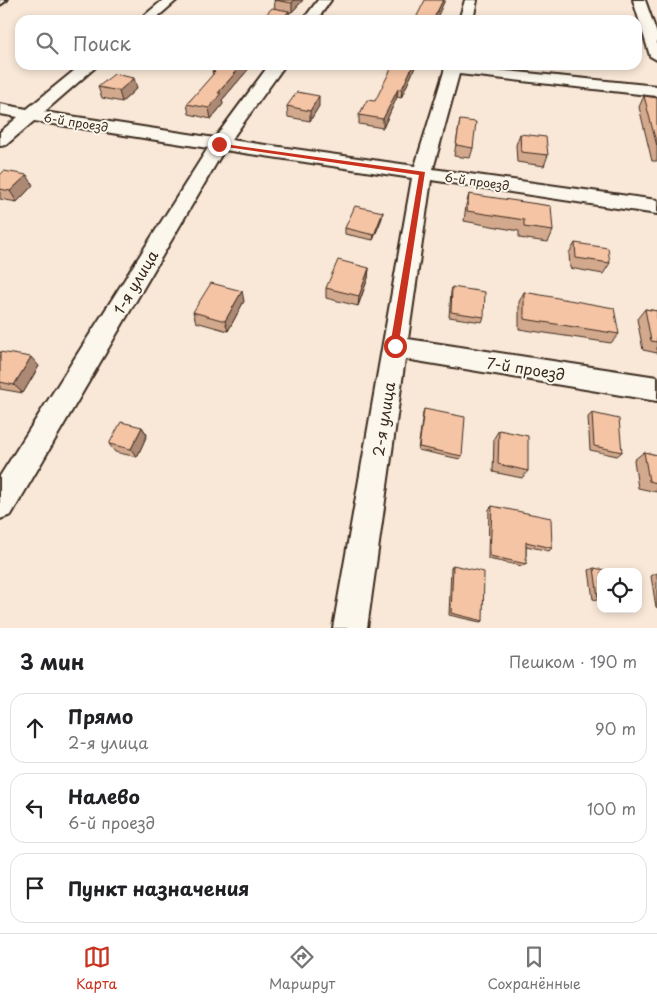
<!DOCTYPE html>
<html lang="ru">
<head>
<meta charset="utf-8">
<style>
  :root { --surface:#fff; --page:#f2f2f2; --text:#202124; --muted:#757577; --line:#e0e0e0; --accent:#c8321e }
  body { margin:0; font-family:"Playpen Sans",sans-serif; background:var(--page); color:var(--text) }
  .controls { position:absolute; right:15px; bottom:15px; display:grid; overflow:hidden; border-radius:10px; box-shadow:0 2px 8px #0003 }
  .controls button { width:45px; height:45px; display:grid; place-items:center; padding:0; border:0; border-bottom:1px solid var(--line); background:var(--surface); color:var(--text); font:25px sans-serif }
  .stop { position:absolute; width:15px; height:15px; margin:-11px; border:4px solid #c8321e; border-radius:50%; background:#fff }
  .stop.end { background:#c8321e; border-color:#fff; box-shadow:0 1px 5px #0008 }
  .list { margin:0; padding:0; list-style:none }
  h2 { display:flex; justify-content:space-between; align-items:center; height:65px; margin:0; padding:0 20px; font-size:21px }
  h2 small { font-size:16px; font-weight:400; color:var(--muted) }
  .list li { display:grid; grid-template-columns:32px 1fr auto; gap:15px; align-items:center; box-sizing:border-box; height:70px; margin:0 10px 10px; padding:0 10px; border:1px solid var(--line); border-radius:15px }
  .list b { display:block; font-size:19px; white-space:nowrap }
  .list p { margin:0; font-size:16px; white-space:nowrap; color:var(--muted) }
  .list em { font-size:16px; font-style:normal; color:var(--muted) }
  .icon { flex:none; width:28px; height:28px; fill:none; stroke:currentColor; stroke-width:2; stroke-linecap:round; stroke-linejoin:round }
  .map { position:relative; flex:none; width:657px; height:628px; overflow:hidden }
  .search { position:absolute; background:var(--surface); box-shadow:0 2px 8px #0003; left:15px; right:15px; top:15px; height:55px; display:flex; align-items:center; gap:12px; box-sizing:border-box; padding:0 18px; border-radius:15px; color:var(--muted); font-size:19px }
  .sheet { height:305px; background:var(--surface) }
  nav { display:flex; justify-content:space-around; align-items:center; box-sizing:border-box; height:70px; border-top:1px solid var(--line); background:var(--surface); font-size:14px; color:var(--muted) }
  nav a { display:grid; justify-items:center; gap:2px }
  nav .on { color:var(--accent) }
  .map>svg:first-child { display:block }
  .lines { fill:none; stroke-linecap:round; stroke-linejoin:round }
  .minor-casing { stroke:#3b2a1e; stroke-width:4 }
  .minor { fill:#fbf7ec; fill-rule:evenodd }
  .wall { fill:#d3a98e; stroke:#3b2a1e }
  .shaded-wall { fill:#ac8974; stroke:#3b2a1e }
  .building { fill:#f5c4a5; stroke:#3b2a1e }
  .route { fill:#c8321e }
  .labels { text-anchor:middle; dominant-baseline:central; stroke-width:4; stroke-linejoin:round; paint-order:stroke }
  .far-street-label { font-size:12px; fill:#3b2a1e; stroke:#fbf7ec }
  .street-label { font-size:15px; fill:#3b2a1e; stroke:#fbf7ec }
</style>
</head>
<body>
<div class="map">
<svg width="657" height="628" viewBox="0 0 657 628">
  <rect width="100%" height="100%" fill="#f9e8d7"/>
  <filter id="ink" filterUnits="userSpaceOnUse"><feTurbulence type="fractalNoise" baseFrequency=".02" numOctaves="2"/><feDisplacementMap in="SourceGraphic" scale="10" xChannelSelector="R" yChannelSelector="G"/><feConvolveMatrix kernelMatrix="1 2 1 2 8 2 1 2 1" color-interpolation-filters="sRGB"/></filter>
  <g filter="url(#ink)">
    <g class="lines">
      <defs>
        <g id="minor">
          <polygon points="0,0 7,0 0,5"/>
          <polygon points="163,0 177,0 154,20 139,20"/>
          <polygon points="318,0 331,0 317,20 303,20"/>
          <polygon points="465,0 477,0 473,20 459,20"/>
          <polygon points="633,0 645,0 657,34 657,60 650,56"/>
          <polygon points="81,65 98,65 44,112 215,138 269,65 285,65 231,140 415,166 446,65 657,86 657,96 459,74 433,169 657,200 657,214 431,180 408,339 657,377 657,401 405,359 367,628 333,628 412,178 224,150 11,515 0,519 0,476 208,148 34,121 6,145 0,146 0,132 18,117 0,114 0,104 27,109"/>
        </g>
      </defs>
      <use href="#minor" class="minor-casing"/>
      <use href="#minor" class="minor"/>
    </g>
    <g class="wall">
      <polygon points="274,0 303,0 292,12 289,12 290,20 261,20 275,9"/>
      <polygon points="218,65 252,65 222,100 223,104 211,119 189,114 187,104 213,75 212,71"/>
      <polygon points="416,65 401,98 397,97 383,128 359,124 359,115"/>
      <polygon points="98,87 137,88 122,102 102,98"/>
      <polygon points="644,96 657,98 657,161 652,161 639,107"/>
      <polygon points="287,106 319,106 310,121 288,117"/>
      <polygon points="460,120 473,148 470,158 454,156"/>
      <polygon points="520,134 548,155 544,166 517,162 516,145"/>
      <polygon points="0,175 33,185 17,202 0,199"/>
      <polygon points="469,194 553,231 548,242 519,238 519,231 464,221 466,205"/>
      <polygon points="382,218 373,240 345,234 345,228"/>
      <polygon points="575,243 610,263 603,274 570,268 569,253"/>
      <polygon points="369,268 368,278 358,306 326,298 326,288"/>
      <polygon points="452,287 484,317 482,322 449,317 451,292"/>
      <polygon points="524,292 619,334 611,343 519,329 519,302"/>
      <polygon points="244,301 228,331 196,322 193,312"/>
      <polygon points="645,309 657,311 657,353 643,350 637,319"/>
      <polygon points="0,352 39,366 23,393 0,389"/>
      <polygon points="424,409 462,456 460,459 418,450 423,413"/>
      <polygon points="592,413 622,452 617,456 590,450 588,417"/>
      <polygon points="142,427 147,435 137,457 115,452 109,444"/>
      <polygon points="499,430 528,471 522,478 493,472 494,438"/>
      <polygon points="644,452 657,455 657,492 638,488 634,460"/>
      <polygon points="492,506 552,548 549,551 526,546 526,564 522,566 488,559 489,509"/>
      <polygon points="453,565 483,621 480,622 449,615 451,568"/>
      <polygon points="594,568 601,572 601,601 593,599 589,570"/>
      <polygon points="657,573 657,608 656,607 651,576"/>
    </g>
    <g class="shaded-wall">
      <polygon points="294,0 303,0 292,12 292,3"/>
      <polygon points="443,0 445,0 436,20 433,20"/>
      <polygon points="289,11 290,20 281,20"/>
      <polygon points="242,65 252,65 222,100 223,104 211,119 209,108 218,93"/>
      <polygon points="413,65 416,65 401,98 402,89"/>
      <polygon points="134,78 137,88 122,102 119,91"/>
      <polygon points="398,89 397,97 383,128 383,119"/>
      <polygon points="319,96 319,106 310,121 310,111"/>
      <polygon points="27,175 33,185 17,202 10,191"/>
      <polygon points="383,212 382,218 373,240 374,235"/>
      <polygon points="369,268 368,278 358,306 359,296"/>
      <polygon points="242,291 244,301 228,331 225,321"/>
      <polygon points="31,357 39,366 23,393 14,385"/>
      <polygon points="142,427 147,435 137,457 131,449"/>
    </g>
    <g class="building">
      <polygon points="274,0 294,0 292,3"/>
      <polygon points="425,0 443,0 433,20 415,20"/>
      <polygon points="272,8 289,11 281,20 261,20"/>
      <polygon points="218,65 242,65 218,93 221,93 209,108 187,104 215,72 212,71"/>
      <polygon points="393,65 413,65 402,89 398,89 383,119 359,115 367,100 375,101"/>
      <polygon points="114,74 134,78 119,91 98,87"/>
      <polygon points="297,92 319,96 310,111 287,106"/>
      <polygon points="644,96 657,98 657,146"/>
      <polygon points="460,120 476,122 473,148 456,145"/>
      <polygon points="520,134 546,137 548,155 521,152"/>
      <polygon points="4,171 27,175 10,191 0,189 0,175"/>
      <polygon points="469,194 551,206 553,231 524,227 524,220 467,211"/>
      <polygon points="355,206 383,212 374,235 345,228"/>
      <polygon points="575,243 608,248 610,263 576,258"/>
      <polygon points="338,260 369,268 359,296 326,288"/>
      <polygon points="211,283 242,291 225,321 193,312"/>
      <polygon points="452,287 485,292 484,317 451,312"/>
      <polygon points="524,292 614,308 619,334 524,319"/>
      <polygon points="645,309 657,311 657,342 651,341"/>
      <polygon points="0,352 31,357 14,385 0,382"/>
      <polygon points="424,409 465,417 462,456 419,447"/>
      <polygon points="592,413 619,419 622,452 594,446"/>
      <polygon points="121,422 142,427 131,449 109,444"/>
      <polygon points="499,430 528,436 528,471 498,464"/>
      <polygon points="644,452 657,455 657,483 649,481"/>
      <polygon points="492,506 551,518 552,548 526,542 526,564 490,556"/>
      <polygon points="453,565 484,572 483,621 451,613"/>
      <polygon points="594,568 616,572 601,572 601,598 598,597"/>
    </g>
  </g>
  <polygon class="route" points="217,143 425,172 398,349 392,349 390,346 419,175 219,146"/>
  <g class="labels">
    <g class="far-street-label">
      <text transform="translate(76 122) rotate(9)">6-й проезд</text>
      <text transform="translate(477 181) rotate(8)">6-й проезд</text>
    </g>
    <g class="street-label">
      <text transform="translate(135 282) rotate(-59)">1-я улица</text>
      <text transform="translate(526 368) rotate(9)">7-й проезд</text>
      <text transform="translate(383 419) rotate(-81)">2-я улица</text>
    </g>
  </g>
</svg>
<div class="controls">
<button><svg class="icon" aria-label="locate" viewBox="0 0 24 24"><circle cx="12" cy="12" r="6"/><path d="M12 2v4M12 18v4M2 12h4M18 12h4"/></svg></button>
</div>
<div class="stop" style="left:395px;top:346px"></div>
<div class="stop end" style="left:219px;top:144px"></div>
<div class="search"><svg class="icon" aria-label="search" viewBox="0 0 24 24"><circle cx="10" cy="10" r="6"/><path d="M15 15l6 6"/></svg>Поиск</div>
</div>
<section class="sheet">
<h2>3 мин<small>Пешком · 190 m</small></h2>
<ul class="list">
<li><svg class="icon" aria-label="ahead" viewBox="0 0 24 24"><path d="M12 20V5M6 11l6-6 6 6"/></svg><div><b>Прямо</b><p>2-я улица</p></div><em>90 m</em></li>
<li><svg class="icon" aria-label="left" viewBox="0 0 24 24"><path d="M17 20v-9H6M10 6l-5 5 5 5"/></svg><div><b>Налево</b><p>6-й проезд</p></div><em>100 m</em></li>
<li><svg class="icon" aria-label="arrive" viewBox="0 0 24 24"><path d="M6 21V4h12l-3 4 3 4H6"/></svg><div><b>Пункт назначения</b></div></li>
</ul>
</section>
<nav>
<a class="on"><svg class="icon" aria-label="map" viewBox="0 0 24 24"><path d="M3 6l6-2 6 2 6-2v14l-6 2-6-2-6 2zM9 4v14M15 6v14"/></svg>Карта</a>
<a><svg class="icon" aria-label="directions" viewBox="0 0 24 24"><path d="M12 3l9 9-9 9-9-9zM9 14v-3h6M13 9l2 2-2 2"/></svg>Маршрут</a>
<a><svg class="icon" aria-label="saved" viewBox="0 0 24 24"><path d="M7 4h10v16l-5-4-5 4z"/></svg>Сохранённые</a>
</nav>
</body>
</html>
